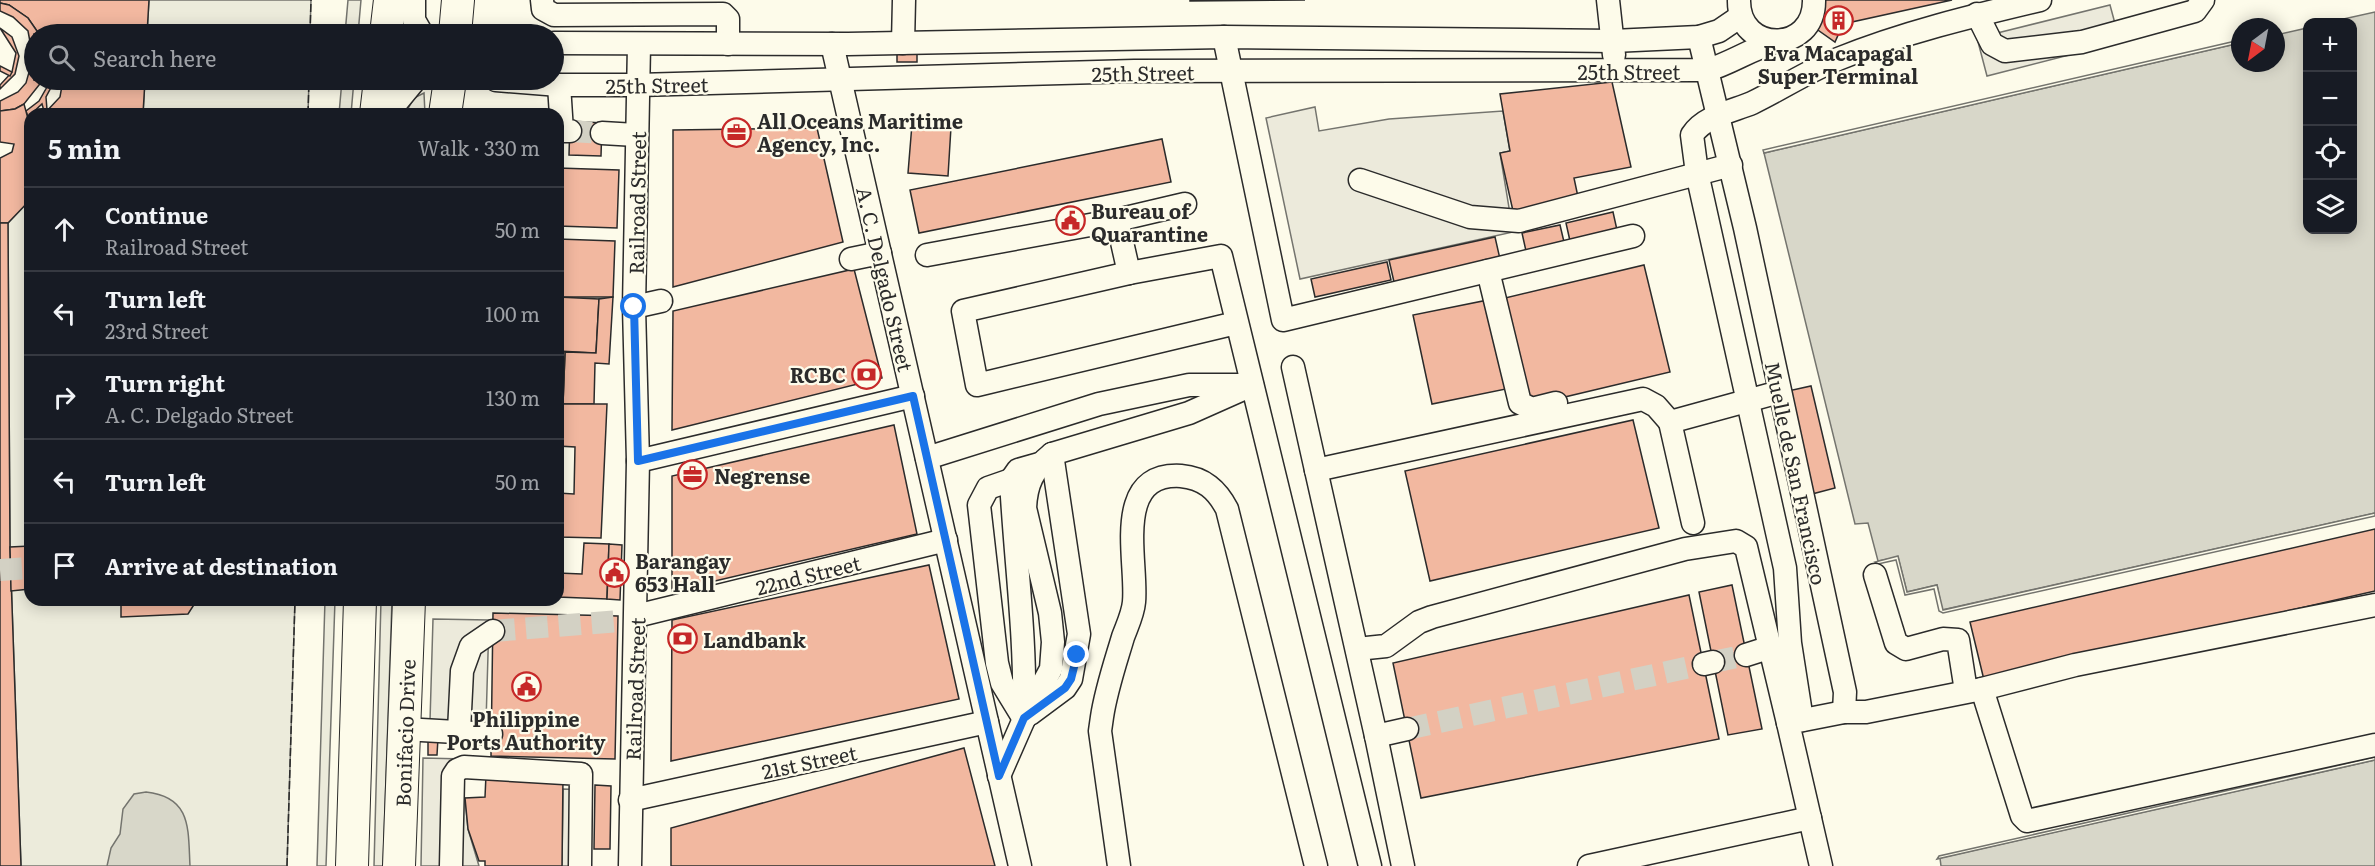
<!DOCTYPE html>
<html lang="en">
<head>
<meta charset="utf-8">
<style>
  :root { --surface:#171b24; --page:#242831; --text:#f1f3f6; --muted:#9ea1a6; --line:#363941 }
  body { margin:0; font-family:Literata,serif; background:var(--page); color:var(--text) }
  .controls { position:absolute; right:18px; top:18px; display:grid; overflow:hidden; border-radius:12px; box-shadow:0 3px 15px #0003 }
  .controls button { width:54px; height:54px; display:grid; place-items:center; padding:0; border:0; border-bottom:2px solid var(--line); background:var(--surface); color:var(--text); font:30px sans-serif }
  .compass { position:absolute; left:2231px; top:18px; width:54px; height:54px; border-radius:50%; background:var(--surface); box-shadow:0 3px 15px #0003; rotate:212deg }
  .stop { position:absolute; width:18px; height:18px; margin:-14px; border:4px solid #1a73e8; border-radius:50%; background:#fff }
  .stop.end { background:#1a73e8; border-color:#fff; box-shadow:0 2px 6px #0008 }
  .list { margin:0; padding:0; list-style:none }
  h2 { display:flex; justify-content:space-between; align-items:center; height:78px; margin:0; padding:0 24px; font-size:26px }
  h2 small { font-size:20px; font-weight:400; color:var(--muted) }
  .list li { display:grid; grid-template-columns:39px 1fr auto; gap:18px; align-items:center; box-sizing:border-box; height:84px; padding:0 24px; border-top:2px solid var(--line) }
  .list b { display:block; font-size:22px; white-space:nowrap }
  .list p { margin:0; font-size:20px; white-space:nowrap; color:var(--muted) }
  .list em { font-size:20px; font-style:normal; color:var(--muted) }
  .icon { flex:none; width:33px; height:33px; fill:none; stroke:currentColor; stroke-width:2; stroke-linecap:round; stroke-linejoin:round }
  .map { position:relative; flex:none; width:2375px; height:866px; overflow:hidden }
  .search { position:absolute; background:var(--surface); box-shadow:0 3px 15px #0003; left:24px; top:24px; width:540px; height:66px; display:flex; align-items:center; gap:15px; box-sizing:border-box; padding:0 21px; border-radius:33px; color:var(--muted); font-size:22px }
  .panel { position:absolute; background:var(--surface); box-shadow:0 3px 15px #0003; left:24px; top:108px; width:540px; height:498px; border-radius:18px }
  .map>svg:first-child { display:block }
  .green { fill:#ecebdb; stroke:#74746e; stroke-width:1.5 }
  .parking { fill:#eceadb; stroke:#74746e; stroke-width:1.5 }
  .water { fill:#d8d7c9; stroke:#74746e; stroke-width:1.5 }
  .pier { fill:#fdfbea; stroke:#74746e; stroke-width:1.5 }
  .building { fill:#f2b8a0; stroke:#2b2b2b; stroke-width:1.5 }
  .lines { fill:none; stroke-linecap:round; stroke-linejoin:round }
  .minor-tunnel { stroke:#d3d1c4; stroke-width:22; stroke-dasharray:22 11; stroke-linecap:butt }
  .minor-casing { stroke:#2b2b2b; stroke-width:25 }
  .highway-casing { stroke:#2b2b2b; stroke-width:34 }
  .minor { stroke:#fdfbea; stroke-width:22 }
  .highway { stroke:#fdfbea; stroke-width:32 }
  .fence { stroke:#2b2b2b; stroke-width:1.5; stroke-dasharray:8 3; stroke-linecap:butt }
  .route { stroke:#1a73e8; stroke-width:8 }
  .labels { text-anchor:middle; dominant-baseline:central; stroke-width:4.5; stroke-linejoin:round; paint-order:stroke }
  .poi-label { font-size:20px; font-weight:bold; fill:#2b2b2b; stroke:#fdfbea; text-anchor:start }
  .street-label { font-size:20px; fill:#2b2b2b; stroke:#fdfbea }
</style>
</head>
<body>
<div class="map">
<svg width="2375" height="866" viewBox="0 0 2375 866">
  <rect width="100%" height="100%" fill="#fdfbea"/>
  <g class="green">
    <polygon points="149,0 311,0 310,34 147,34"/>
    <polygon points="348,0 361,0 358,34 345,34"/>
    <polygon points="145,80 309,80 308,114 143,114"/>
    <polygon points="342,80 354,80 351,114 339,114"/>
    <polygon points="424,93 425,114 405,114 414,98"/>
    <polygon points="30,200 30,600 295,600 287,866 21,866 10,547 8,223"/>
    <polygon points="325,600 335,600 326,866 317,866"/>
    <polygon points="381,600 392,600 383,866 374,866"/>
  </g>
  <g class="parking">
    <polygon points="2110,5 2120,42 1987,76 1977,38"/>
    <polygon points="1315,107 1319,131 1389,119 1503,111 1510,151 1500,153 1513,232 1300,279 1266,118"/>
    <polygon points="433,619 489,620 486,723 430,721"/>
    <polygon points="423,758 464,759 463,798 465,798 468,829 479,866 421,866"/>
    <polygon points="563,789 590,790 589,866 562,866"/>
  </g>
  <g class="water">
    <polygon points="2375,12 2375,513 1942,610 1937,585 1907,592 1898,557 1878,561 1868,523 1855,524 1764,153 2240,43 2240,63 2276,63 2276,35 2307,28 2308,230 2352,230 2352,22 2330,22"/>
    <polygon points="2375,760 2375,866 1941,866 1940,858"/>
    <path d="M146,792c46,5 42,37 44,74h-83l4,-18 9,-14 3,-25 11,-15z"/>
  </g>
  <g class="pier">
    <polygon points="2240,40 2240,43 1764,153 1763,150"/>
    <polygon points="2375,513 2375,516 1943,613 1939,611 1934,589 1905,595 1896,560 1878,564 1875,562 1898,556 1907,592 1937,585 1943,610"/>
    <polygon points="2375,757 2375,760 1937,859 1939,856"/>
  </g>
  <g class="building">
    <polygon points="0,0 149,0 147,34 39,34 28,18 9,5 0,3"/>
    <polygon points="1190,0 1305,0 1190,1"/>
    <polygon points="1824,0 1952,0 1843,24 1835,42 1815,28"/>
    <polygon points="0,3 9,5 28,18 39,34 34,34 34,80 43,80 24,104 15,109 0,111 0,101 18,92 26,83 33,58 28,31 13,17 0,11"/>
    <polygon points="0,28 12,37 19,56 15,74 0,89 0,85 12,72 16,53"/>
    <polygon points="917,53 917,62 897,62 897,54"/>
    <polygon points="0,66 12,72 10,76 0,71"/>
    <polygon points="51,80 55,80 46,97 47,110 44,111 42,104 28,117 26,111 39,101"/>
    <polygon points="63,80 145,80 143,114 44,114 60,97"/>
    <polygon points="1612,82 1631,167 1574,178 1578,197 1513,211 1500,153 1510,151 1500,94"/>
    <polygon points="24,104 30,126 30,200 8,223 0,223 0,158 12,152 14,144 0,142 0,111 15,109"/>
    <polygon points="570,121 602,123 601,156 569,155"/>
    <polygon points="912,124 951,127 948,176 908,173"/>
    <polygon points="817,128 843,242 673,287 673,130"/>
    <polygon points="1162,139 1171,182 919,233 910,190"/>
    <polygon points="558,168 619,170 617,228 558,226"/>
    <polygon points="1613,212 1617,230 1570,241 1566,223"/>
    <polygon points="0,223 8,223 10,547 21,866 0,866"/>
    <polygon points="1560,225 1564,242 1526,251 1522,233"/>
    <polygon points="1495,237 1500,259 1394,282 1389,260"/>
    <polygon points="558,239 615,241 613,297 558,297"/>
    <polygon points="1387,262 1391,280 1315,297 1311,279"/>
    <polygon points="1644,265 1670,372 1531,405 1505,298"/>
    <polygon points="854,269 882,378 672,430 673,311"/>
    <polygon points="558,297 599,299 596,353 558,351"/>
    <polygon points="613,297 609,364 595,363 594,404 563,404 565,352 596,353 599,299"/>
    <polygon points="1488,300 1506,389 1432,404 1413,315"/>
    <polygon points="558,351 565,352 563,404 558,404"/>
    <polygon points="1811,386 1835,488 1812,494 1788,391"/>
    <polygon points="558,404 607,404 601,538 558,537 558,493 574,494 575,447 558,446"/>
    <polygon points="1633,420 1659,528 1430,581 1405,471"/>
    <polygon points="894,425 917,534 672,591 672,476"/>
    <polygon points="2375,529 2375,591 1984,680 1970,622"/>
    <polygon points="584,543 609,544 607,599 558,597 558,573 582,574"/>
    <polygon points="609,544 622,545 620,600 607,599"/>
    <polygon points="30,546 30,589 11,591 10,547"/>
    <polygon points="929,565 959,699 671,761 672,620"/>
    <polygon points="1732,585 1762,729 1728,735 1699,592"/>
    <polygon points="1689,595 1719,739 1421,798 1393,663"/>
    <polygon points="121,600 197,600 188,614 121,617"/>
    <polygon points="493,613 618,616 615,759 491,756"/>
    <polygon points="428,737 438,738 437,755 428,755"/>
    <polygon points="964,748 995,866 671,866 671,828"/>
    <polygon points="486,775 563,778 562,866 485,866 485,861 479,861 468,829 465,798 485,797"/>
    <polygon points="595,785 611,786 610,849 594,849"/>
  </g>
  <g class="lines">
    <g class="minor-tunnel">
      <polyline points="570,131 602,133"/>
      <polyline points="0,570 30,568"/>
      <polyline points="493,631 619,621"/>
      <polyline points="1713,662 1746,655"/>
      <polyline points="1407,729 1704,664"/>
    </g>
    <defs>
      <g id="minor">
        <polyline points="414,0 414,20 422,34"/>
        <polyline points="542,0 543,9 554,15 723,14 728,19 728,44"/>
        <polyline points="1608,0 1614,55"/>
        <path d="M1739,0c-1,54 76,54 75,0"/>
        <polyline points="1977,14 1992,44 2005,51 2082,42 2195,11 2203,0"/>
        <polyline points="1224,37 1283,320 1633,236"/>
        <polyline points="1699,37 1745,228 1845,692 1844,712"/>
        <polyline points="554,43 848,44 1224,37 1613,41 1699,37 1719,31 1741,16"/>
        <polyline points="903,43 904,0"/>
        <polyline points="832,44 1020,866"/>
        <path d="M496,80l63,5h79l496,-14 574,-1c26,-8 49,-25 76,-30"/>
        <polyline points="559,85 562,131 570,131"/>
        <polyline points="387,114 415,80"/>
        <polyline points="602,133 636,135"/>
        <polyline points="1360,180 1470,217 1519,221 1731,165"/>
        <polyline points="1117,220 1129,273"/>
        <polyline points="927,255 1117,220 1185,204"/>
        <polyline points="851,259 880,253"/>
        <polyline points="1488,271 1520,403 1532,409 1556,403"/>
        <polyline points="634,307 661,301"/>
        <polyline points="1236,323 977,385 963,311 1129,273 1221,256 1370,866"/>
        <polyline points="1293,367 1316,470 1643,399 1656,406 1670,422"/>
        <polyline points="927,458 1099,404 1189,385 1242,385"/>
        <polyline points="638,461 913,396"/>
        <polyline points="1316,470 1376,736 1407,729"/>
        <polyline points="1011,480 988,488 979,505 997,663 1002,683 1024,719"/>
        <polyline points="1693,523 1670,422 1779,392"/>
        <polyline points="1875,575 1896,643 1906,649 1943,639 1958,640 1966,691"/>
        <polyline points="636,616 946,540"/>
        <polyline points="1357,649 1386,646 1419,622 1432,617 1685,549 1736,541 1746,547 1788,723"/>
        <polyline points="1746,655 1768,648"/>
        <polyline points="1704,664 1713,662"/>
        <polyline points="1982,689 2022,816 2027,821 2375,745"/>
        <path d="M1024,714c2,-78 -9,-156 -13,-234l7,-10 21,-6"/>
        <polyline points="1030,714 1065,688 1071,679 1079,634 1052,454"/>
        <path d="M1802,720l-12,-77 -5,-75 -88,-395 -5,-38c12,-19 41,-24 60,-32 29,-14 56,-32 86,-44 64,-26 134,-43 202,-59"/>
        <polyline points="404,729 491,734"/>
        <polyline points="459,731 462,671 471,646 493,631"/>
        <polyline points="1376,736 1403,866"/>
        <path d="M999,776l25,-57 27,-50 2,-27 -3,-29 -25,-105c1,-24 8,-39 27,-54l137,-41 63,-28"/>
        <polyline points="630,800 987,722"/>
        <polyline points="451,866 453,776 457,770 464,767 581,774 580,866"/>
        <polyline points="630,866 638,461 634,307 639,45"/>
        <path d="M1119,866l-19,-135 2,-14c4,-27 13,-53 21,-80 4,-11 10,-23 11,-35 4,-40 -23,-130 47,-126 23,2 36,14 46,33l89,357"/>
        <polyline points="1589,866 1810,818"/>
        <polyline points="1821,866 1788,723 1844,712 1866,712 1982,689 2075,665 2375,605"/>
      </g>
      <g id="highway">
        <polyline points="386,34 390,0"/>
        <polyline points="455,34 458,0"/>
        <polyline points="376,114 380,80"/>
        <polyline points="445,114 450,80"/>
        <polyline points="352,866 360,600"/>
        <polyline points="399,866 409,600"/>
      </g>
    </defs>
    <use href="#minor" class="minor-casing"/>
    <use href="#highway" class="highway-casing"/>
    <use href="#minor" class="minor"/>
    <use href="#highway" class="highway"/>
    <g class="fence">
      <polyline points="310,34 311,0"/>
      <polyline points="308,114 309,80"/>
      <polyline points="287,866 295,600"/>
    </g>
  </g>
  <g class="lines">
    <polyline class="route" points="634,307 638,461 913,396 999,776 1024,718 1065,688 1071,679 1077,655"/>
  </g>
  <defs>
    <symbol id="building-ring" viewBox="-11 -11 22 22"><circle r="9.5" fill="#fdfbea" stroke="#c62828" stroke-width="1.5"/><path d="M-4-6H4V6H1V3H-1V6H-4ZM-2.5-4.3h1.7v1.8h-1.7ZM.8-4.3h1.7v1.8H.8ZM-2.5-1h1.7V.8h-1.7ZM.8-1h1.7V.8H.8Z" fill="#c62828"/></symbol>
    <symbol id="office-ring" viewBox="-11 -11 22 22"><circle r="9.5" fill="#fdfbea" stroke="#c62828" stroke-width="1.5"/><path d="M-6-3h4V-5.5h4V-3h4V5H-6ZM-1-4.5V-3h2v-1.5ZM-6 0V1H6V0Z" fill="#c62828"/></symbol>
    <symbol id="civic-ring" viewBox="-11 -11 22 22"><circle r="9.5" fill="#fdfbea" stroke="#c62828" stroke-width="1.5"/><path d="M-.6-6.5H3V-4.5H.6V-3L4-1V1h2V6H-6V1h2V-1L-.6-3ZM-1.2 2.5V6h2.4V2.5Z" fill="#c62828"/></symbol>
    <symbol id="bank-ring" viewBox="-11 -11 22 22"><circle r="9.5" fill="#fdfbea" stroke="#c62828" stroke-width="1.5"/><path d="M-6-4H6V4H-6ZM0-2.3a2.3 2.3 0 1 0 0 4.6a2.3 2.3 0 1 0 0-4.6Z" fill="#c62828"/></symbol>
  </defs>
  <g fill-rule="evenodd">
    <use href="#building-ring" x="1822" y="4" width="33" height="33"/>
    <use href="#office-ring" x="720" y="116" width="33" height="33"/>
    <use href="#civic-ring" x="1054" y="204" width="33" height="33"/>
    <use href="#bank-ring" x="850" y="358" width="33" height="33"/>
    <use href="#office-ring" x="676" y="458" width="33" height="33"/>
    <use href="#civic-ring" x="598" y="556" width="33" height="33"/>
    <use href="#bank-ring" x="666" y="622" width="33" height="33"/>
    <use href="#civic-ring" x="510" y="670" width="33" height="33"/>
  </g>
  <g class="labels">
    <g class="poi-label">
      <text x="1838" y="52" text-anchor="middle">Eva Macapagal<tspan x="1838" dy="23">Super Terminal</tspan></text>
      <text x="757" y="120">All Oceans Maritime<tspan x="757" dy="23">Agency, Inc.</tspan></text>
      <text x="1091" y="210">Bureau of<tspan x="1091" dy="23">Quarantine</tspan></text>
      <text x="846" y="374" text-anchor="end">RCBC</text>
      <text x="714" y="475">Negrense</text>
      <text x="635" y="560">Barangay<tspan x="635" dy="23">653 Hall</tspan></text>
      <text x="703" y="639">Landbank</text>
      <text x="526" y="718" text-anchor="middle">Philippine<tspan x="526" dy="23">Ports Authority</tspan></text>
    </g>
    <g class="street-label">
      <text x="1629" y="71">25th Street</text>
      <text transform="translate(1143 72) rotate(-1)">25th Street</text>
      <text transform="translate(657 84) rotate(-1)">25th Street</text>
      <text transform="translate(636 203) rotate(-89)">Railroad Street</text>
      <text transform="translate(886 279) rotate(77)">A. C. Delgado Street</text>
      <text transform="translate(1797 473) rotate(78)">Muelle de San Francisco</text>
      <text transform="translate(808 574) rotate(-14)">22nd Street</text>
      <text transform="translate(634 689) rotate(-88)">Railroad Street</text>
      <text transform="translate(404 733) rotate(-88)">Bonifacio Drive</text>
      <text transform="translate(809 761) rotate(-12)">21st Street</text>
    </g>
  </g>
</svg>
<div class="controls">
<button>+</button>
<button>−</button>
<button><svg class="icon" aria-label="locate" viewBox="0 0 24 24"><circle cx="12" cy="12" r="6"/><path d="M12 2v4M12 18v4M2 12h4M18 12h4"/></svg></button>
<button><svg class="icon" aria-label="layers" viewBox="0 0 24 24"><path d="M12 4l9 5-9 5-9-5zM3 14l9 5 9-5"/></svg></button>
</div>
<svg class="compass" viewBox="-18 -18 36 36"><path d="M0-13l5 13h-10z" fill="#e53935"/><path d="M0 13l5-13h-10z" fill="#9ea1a6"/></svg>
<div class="stop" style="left:634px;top:307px"></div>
<div class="stop end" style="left:1077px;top:655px"></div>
<div class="search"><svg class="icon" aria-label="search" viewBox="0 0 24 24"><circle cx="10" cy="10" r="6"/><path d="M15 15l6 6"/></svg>Search here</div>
<section class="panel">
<h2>5 min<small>Walk · 330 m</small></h2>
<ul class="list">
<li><svg class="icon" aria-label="ahead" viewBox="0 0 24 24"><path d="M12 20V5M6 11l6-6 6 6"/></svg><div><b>Continue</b><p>Railroad Street</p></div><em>50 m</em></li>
<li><svg class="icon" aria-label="left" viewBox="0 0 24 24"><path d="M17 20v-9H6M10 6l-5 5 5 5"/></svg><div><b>Turn left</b><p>23rd Street</p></div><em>100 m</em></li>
<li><svg class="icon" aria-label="right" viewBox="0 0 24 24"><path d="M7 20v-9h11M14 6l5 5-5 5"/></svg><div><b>Turn right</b><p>A. C. Delgado Street</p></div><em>130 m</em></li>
<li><svg class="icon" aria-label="left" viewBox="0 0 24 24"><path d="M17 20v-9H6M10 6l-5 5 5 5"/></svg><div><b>Turn left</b></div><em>50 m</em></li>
<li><svg class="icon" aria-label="arrive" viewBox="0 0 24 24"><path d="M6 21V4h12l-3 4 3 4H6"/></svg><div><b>Arrive at destination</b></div></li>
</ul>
</section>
</div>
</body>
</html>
